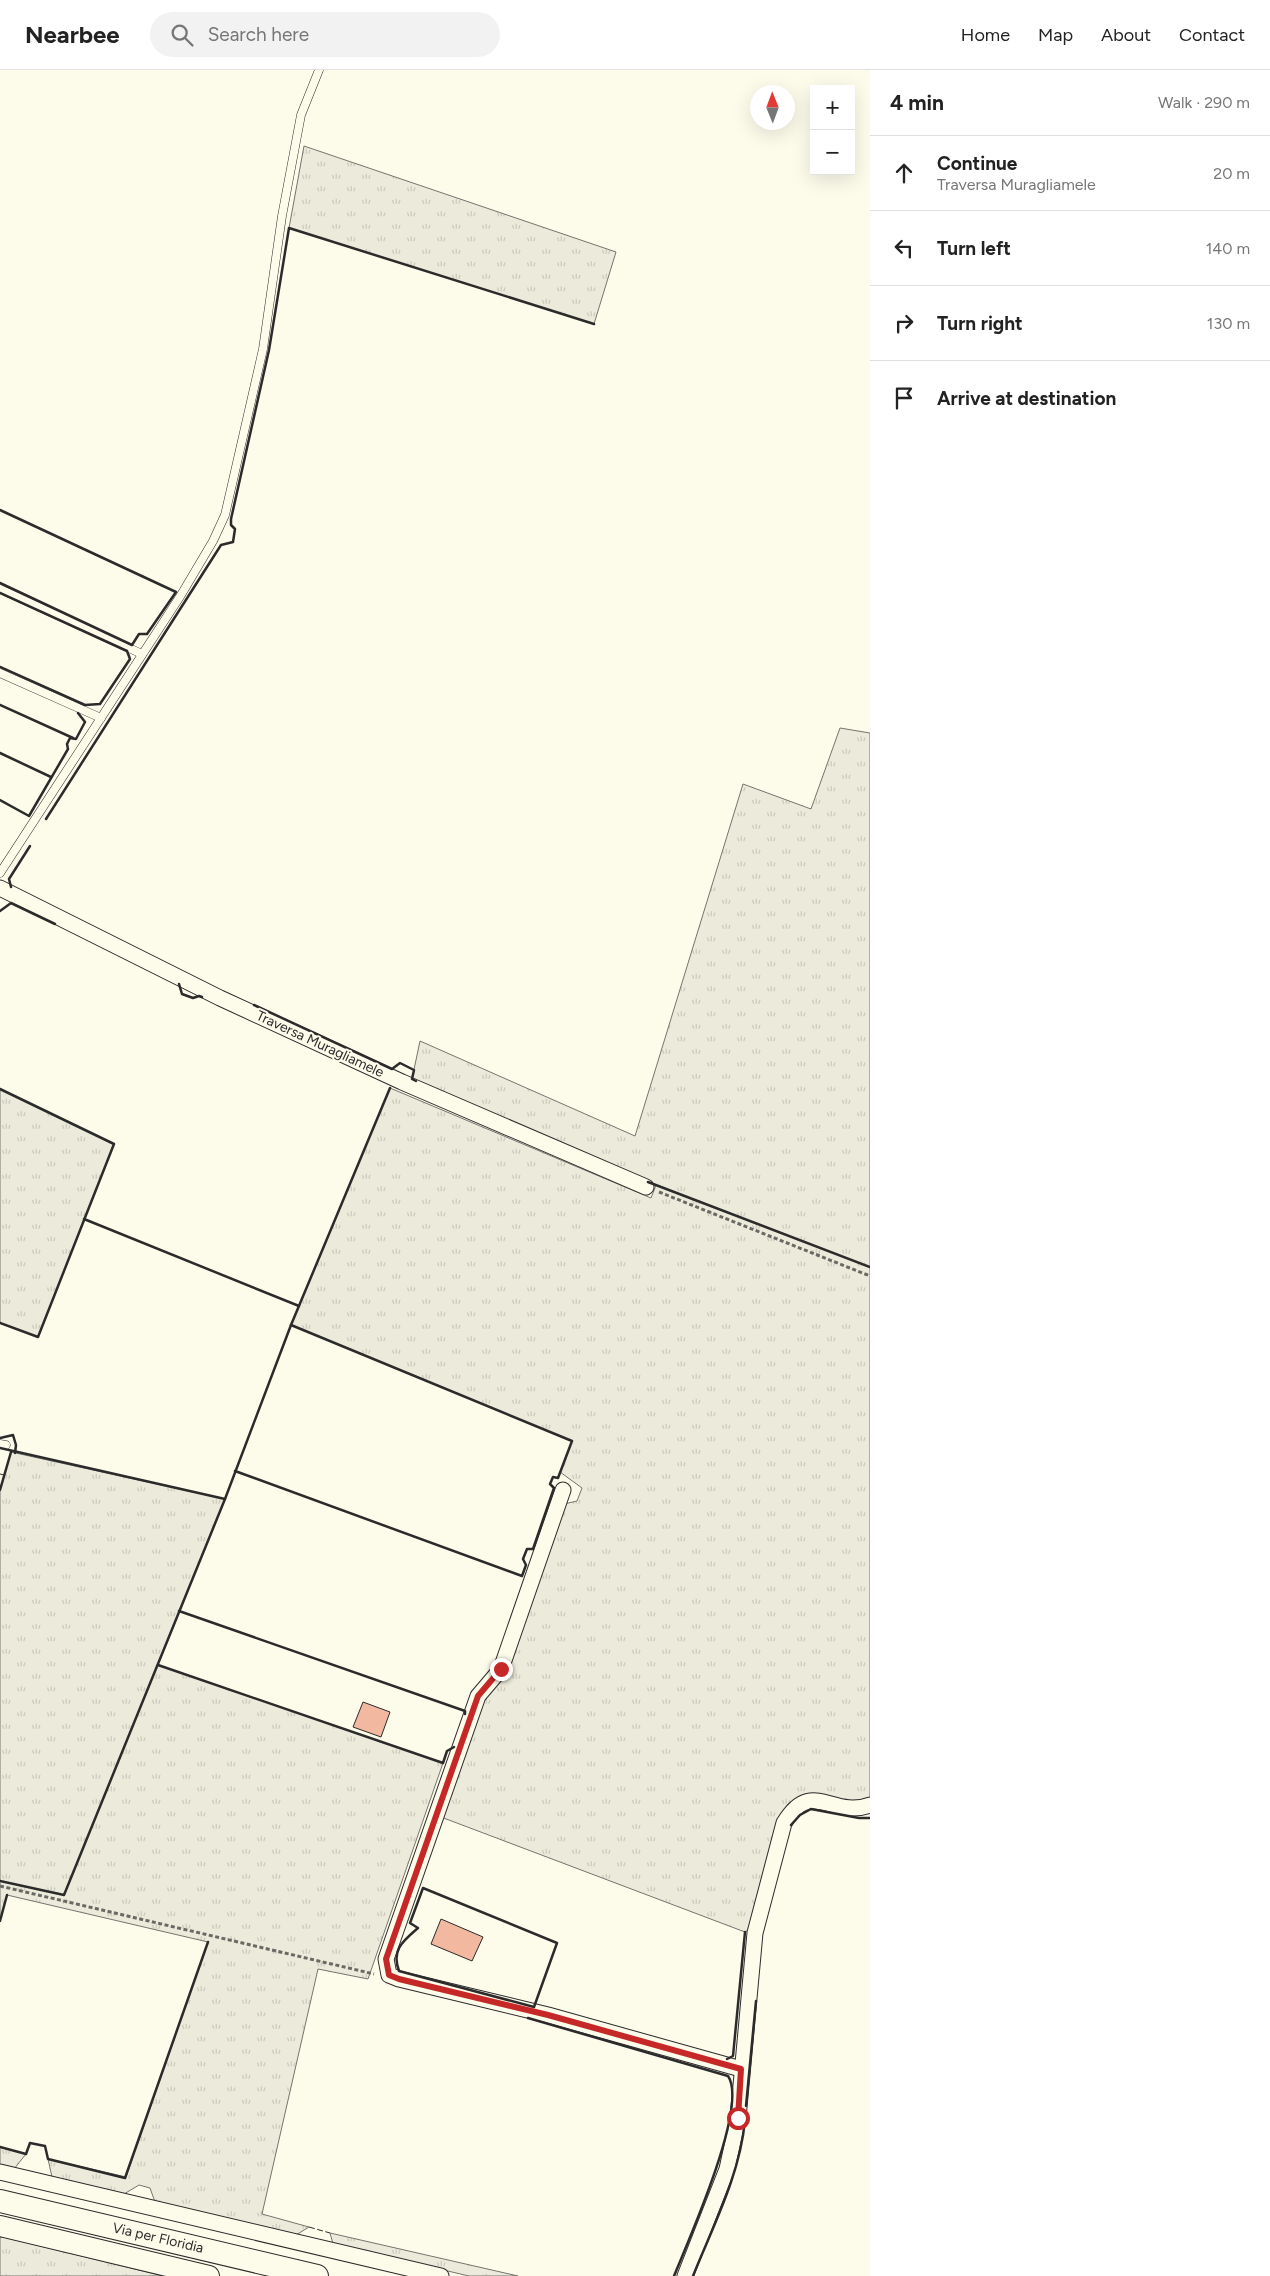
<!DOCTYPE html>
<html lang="en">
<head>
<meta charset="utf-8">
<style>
  :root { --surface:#fff; --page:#f2f2f2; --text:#222; --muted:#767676; --line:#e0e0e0 }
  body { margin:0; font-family:Figtree,sans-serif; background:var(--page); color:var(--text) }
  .controls { position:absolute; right:15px; top:15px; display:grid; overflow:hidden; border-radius:0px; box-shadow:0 5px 20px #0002 }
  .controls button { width:45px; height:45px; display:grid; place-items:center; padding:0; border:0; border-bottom:1px solid var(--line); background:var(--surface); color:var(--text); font:25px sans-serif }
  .compass { position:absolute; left:750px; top:15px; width:45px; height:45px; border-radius:50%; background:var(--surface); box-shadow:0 5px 20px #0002; rotate:359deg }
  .stop { position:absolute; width:15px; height:15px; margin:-11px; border:4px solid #c62828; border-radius:50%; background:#fff }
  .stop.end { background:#c62828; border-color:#fff; box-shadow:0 1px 5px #0008 }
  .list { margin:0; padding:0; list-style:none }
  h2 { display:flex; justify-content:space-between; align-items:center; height:65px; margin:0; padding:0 20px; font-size:21px }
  h2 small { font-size:16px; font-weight:400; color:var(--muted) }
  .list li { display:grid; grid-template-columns:32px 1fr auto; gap:15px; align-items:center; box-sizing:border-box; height:75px; padding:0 20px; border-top:1px solid var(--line) }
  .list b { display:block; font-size:19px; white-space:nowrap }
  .list p { margin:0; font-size:16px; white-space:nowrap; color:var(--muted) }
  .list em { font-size:16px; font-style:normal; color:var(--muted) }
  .icon { flex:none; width:28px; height:28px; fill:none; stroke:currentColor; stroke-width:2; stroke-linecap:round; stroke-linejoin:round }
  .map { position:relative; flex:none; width:870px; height:2206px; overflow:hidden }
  header { display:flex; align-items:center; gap:30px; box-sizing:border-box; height:70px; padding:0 25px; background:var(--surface); border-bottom:1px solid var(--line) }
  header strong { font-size:24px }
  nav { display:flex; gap:28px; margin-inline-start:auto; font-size:18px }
  .search { width:350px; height:45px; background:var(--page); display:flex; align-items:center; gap:12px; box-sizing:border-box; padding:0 18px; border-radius:28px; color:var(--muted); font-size:19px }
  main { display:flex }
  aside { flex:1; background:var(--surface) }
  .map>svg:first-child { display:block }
  .grass { fill:url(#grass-tufts); stroke:#74746e }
  .building { fill:#f2b8a0; stroke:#2b2b2b }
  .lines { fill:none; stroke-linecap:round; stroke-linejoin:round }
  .service-casing { stroke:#2b2b2b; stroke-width:9 }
  .minor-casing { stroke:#2b2b2b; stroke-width:17 }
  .tertiary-casing { stroke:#2b2b2b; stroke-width:22 }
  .secondary-casing { stroke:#2b2b2b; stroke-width:24 }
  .path { stroke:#6a6964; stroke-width:3; stroke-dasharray:4 2.5; stroke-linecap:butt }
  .service { stroke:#fdfbea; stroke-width:8 }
  .minor { stroke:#fdfbea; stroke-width:15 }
  .tertiary { stroke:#fdfbea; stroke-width:20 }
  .secondary { stroke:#fdfbea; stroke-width:22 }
  .fence { stroke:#2b2b2b; stroke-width:1; stroke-dasharray:6 2.5; stroke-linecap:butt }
  .wall { stroke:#2b2b2b; stroke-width:2.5 }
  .route { stroke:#c62828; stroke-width:6 }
  .labels { text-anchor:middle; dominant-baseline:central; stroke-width:4; stroke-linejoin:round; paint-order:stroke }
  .street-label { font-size:14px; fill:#2b2b2b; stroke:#fdfbea }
</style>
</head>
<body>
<header>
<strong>Nearbee</strong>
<div class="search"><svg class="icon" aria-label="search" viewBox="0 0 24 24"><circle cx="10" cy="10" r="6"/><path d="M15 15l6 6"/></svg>Search here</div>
<nav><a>Home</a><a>Map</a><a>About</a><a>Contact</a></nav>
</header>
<main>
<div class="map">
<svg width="870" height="2206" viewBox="0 0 870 2206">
  <defs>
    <pattern id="grass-tufts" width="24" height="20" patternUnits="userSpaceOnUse" patternTransform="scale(1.25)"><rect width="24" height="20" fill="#ecebdb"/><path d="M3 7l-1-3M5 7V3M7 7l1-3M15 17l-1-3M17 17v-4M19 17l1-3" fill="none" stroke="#cbcabc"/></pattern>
  </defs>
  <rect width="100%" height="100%" fill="#fdfbea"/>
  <g class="grass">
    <polygon points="304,76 616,182 594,254 289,158"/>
    <polygon points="840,658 870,663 870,1729 865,1732 798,1728 788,1734 781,1744 750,1859 745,1862 441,1747 483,1629 564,1434 577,1431 582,1418 560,1402 572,1371 291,1255 390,1018 651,1128 656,1115 412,1009 420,971 635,1066 743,714 811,739"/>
    <polygon points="0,1019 114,1074 38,1267 0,1253"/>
    <polygon points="11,1382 225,1429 158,1595 443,1693 368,1909 318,1899 262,2144 309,2157 296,2165 155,2132 150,2118 139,2115 124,2124 52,2107 48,2089 126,2107 208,1872 7,1825 0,1851 0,1420"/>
    <polygon points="0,2077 26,2084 14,2099 0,2095"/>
    <polygon points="330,2163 518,2206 469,2206 333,2174"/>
    <polygon points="0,2167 4,2167 163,2206 0,2206"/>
  </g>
  <g class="building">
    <polygon points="363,1632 390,1642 381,1667 353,1657"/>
    <polygon points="441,1849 483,1867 472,1891 431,1874"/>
  </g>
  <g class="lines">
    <defs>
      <g id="service">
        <polyline points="0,519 142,584"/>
        <polyline points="0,603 101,648"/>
        <polyline points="0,803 181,525 213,471 225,445 263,279 282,146 301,45 319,0"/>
        <polyline points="0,1374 6,1375"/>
      </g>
      <g id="minor">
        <polyline points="0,818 220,928 402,1012 646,1117"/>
        <polyline points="563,1420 501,1599 478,1626 386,1889 389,1905 399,1909 548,1945 741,1999"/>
        <polyline points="0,2102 441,2206"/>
        <path d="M685,2206l42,-107 11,-51 17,-185 29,-110c28,-46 47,-4 86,-18"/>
      </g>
      <polyline id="tertiary" points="0,2156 209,2206"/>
      <polyline id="secondary" points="0,2131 317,2206"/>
    </defs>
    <use href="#service" class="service-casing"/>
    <use href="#minor" class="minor-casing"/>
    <use href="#tertiary" class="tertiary-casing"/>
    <use href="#secondary" class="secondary-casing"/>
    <g class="path">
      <polyline points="659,1122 870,1206"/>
      <polyline points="0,1816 374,1904"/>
    </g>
    <use href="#service" class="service"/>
    <use href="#minor" class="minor"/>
    <use href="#tertiary" class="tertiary"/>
    <use href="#secondary" class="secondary"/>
    <g class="fence">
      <polyline points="0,1404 4,1405"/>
      <polyline points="309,2157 330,2163"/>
    </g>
    <g class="wall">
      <polyline points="0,440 176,522 147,564 139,564 132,575 0,513"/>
      <polyline points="0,523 127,581 130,589 100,634 85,635 0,597"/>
      <polyline points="0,635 73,668"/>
      <polyline points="0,683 51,707"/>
      <polyline points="0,730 29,746 68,679 67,674 70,668 76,669 85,652 78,643"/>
      <polyline points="46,749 221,475 233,472 235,459 231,455 231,449 269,280 289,158 594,254"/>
      <polyline points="11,817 9,809 30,776"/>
      <polyline points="0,841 11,833 55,854"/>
      <polyline points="179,914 182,924 193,928 199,926 202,927"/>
      <polyline points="254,935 392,999 400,993 414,1000 412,1009 416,1011"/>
      <polyline points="0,1019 114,1074 38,1267 0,1253"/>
      <polyline points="648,1112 870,1197"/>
      <polyline points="84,1149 299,1236"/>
      <polyline points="0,1368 13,1365 16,1375 15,1383"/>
      <polyline points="0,1378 225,1429"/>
      <polyline points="235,1401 522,1506 526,1495 523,1489 527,1479 533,1479 554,1418 550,1414 553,1407 558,1408 572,1371 291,1255"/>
      <polyline points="0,1420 11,1382"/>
      <polyline points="179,1541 465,1641 465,1644"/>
      <polyline points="158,1595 443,1693 447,1681 454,1677"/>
      <polyline points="791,1755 800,1745 811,1739 859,1748 870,1748"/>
      <polyline points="0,1811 64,1825 225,1429 291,1255 390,1018"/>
      <path d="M423,1818l134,55 -23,64 -135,-36c-8,-21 4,-30 19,-43l-8,-5z"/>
      <polyline points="0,1851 7,1825"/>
      <path d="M528,1948l200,58c21,30 -40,165 -54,200"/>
      <polyline points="727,1989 733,1986 745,1862"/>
      <polyline points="746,2036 756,1931"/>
      <polyline points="0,2077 26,2084 30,2073 45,2076 48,2089 125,2108 208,1872"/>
      <path d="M693,2206c20,-50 47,-101 52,-156"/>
    </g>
  </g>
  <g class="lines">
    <polyline class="route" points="501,1599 478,1626 386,1889 389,1905 399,1909 548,1945 741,1999 738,2048"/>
  </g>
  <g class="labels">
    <g class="street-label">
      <text transform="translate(320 974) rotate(25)">Traversa Muragliamele</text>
      <text transform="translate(158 2168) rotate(13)">Via per Floridia</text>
    </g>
  </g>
</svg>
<div class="controls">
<button>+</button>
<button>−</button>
</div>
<svg class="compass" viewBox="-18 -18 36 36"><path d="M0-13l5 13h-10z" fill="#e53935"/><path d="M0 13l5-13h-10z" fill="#767676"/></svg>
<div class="stop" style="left:738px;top:2048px"></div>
<div class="stop end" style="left:501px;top:1599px"></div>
</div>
<aside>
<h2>4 min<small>Walk · 290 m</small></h2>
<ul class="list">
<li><svg class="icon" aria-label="ahead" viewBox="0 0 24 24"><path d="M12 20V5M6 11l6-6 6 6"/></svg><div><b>Continue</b><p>Traversa Muragliamele</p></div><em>20 m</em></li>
<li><svg class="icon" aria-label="left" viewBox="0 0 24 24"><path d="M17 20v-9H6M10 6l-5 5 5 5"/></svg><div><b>Turn left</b></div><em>140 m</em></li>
<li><svg class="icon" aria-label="right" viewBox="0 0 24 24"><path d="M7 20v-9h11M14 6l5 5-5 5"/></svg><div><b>Turn right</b></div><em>130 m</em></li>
<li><svg class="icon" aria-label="arrive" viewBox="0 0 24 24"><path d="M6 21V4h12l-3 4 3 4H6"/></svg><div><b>Arrive at destination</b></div></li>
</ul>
</aside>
</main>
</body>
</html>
